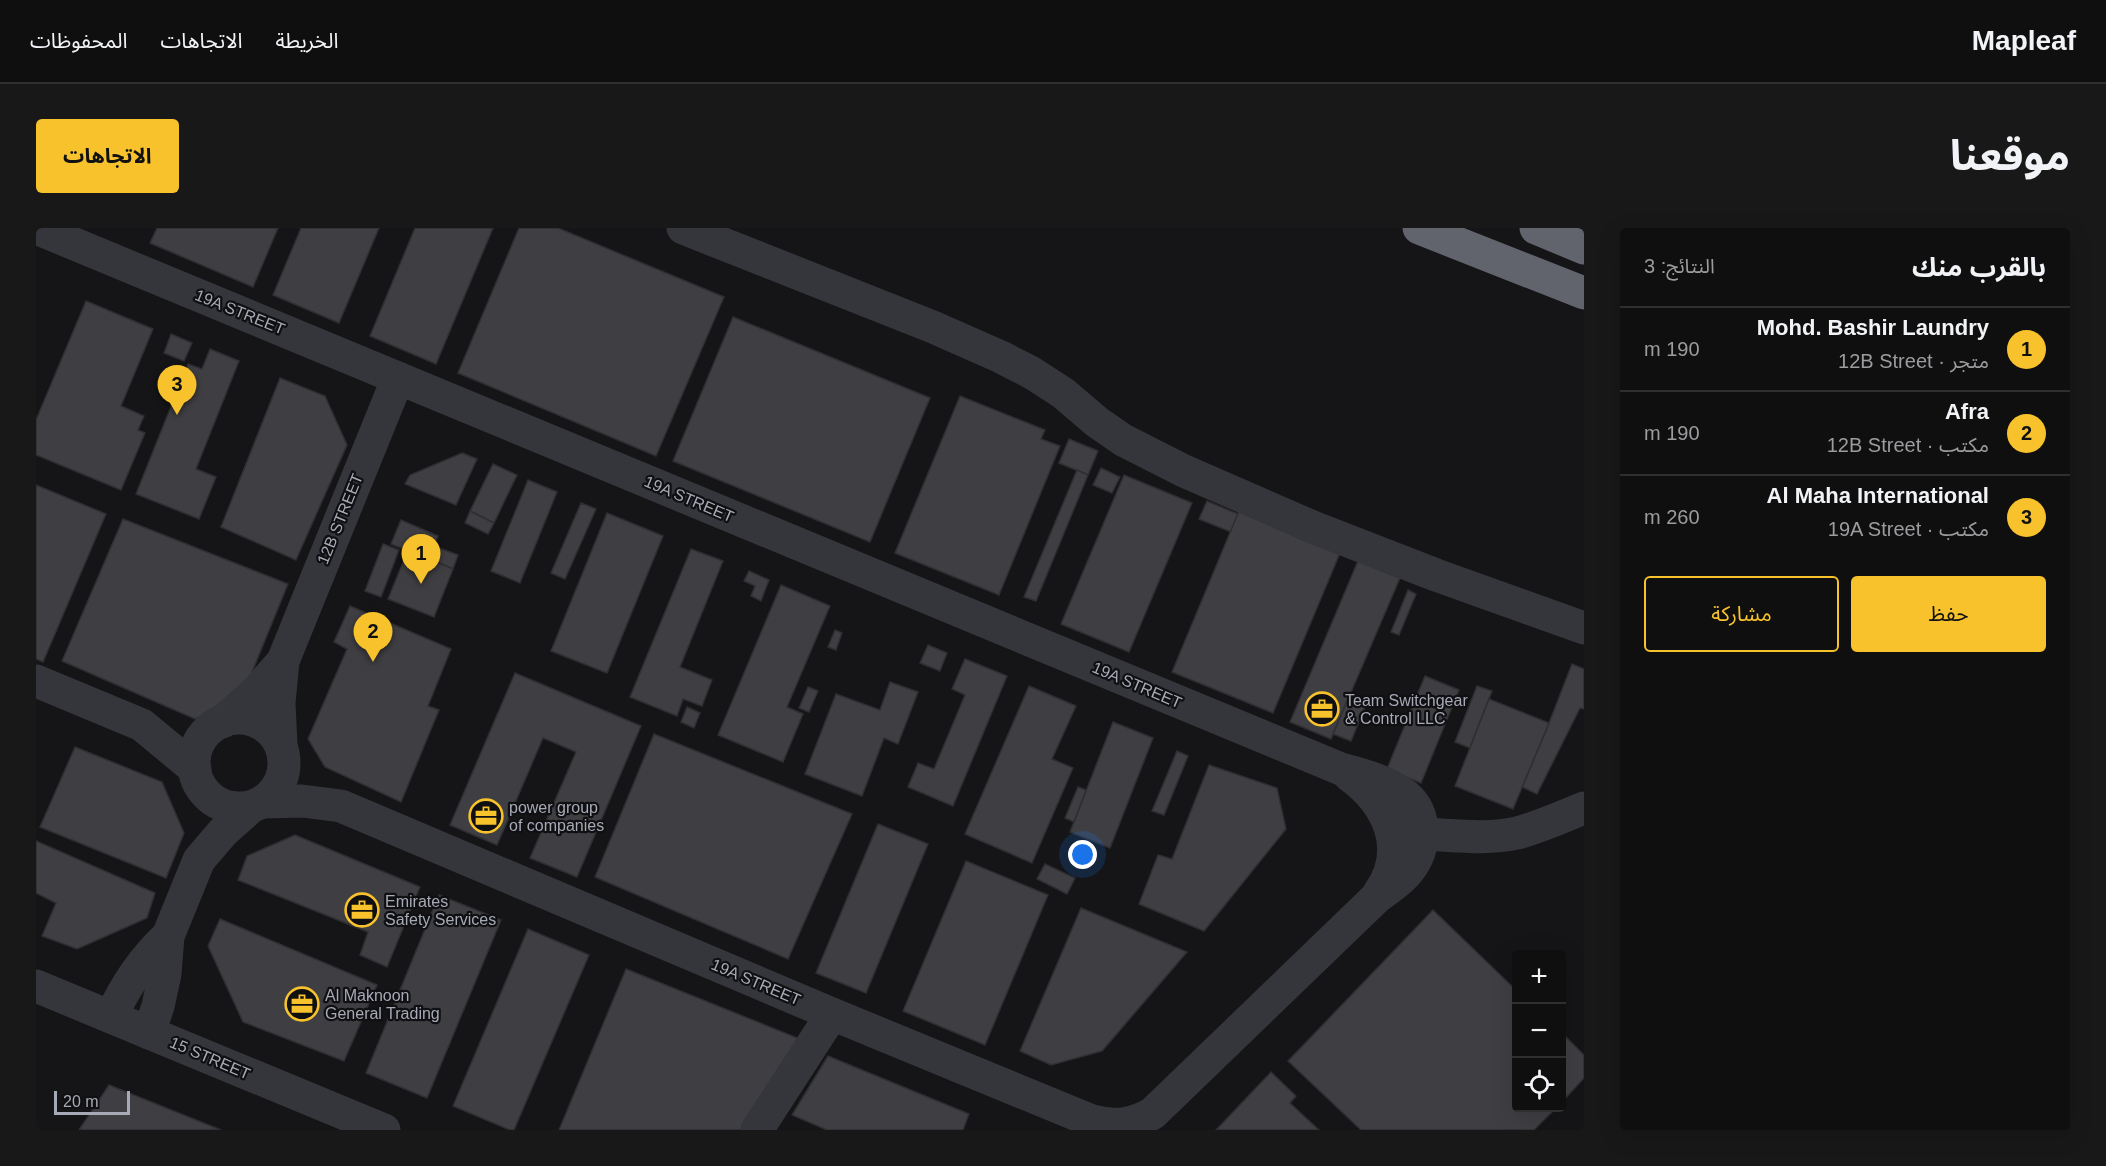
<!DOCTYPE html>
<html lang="ar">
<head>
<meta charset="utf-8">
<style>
  :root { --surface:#100f10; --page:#191819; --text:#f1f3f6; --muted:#9c9c9f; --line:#302f30; --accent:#f7c22b }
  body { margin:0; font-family:Helvetica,"Noto Sans Arabic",sans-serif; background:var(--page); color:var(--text); direction:rtl }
  .controls { position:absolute; right:18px; bottom:18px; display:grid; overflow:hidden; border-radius:6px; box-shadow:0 6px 24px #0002 }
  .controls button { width:54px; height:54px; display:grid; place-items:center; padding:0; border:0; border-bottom:2px solid var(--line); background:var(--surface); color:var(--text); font:30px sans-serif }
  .scale { position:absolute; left:18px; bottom:15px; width:76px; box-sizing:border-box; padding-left:6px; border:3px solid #a6aab7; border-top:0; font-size:16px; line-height:21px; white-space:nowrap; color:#a6aab7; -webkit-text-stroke:4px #100f11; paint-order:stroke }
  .you { position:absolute; left:1047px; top:627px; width:21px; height:21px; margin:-15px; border:4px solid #fff; border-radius:50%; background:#1a73e8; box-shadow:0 0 0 9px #1a73e833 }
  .badge { display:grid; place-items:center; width:39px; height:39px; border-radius:50%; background:var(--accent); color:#111; font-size:20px; font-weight:700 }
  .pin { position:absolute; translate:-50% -50px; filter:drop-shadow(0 2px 3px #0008) }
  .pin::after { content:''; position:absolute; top:32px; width:21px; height:18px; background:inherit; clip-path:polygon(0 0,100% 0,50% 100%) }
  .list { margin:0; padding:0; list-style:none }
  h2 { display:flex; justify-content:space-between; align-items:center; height:78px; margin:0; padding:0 24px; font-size:26px }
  h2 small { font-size:20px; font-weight:400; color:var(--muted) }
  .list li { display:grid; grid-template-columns:39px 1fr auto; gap:18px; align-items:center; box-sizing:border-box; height:84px; padding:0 24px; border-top:2px solid var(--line) }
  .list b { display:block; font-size:22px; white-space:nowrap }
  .list p { margin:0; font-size:20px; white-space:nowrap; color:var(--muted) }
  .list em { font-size:20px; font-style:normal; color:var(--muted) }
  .actions { display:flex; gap:12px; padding:18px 24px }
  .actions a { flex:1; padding:14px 0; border:2px solid var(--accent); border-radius:6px; text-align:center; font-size:21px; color:var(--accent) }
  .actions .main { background:var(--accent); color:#111 }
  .icon { flex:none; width:33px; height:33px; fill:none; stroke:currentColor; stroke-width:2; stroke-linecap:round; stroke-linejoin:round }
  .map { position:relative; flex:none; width:1548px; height:902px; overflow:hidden; direction:ltr; border-radius:6px }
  header { display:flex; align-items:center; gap:36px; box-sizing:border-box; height:84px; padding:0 30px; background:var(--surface); border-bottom:2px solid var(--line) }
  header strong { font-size:28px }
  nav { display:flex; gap:33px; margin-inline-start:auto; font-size:21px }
  .intro { display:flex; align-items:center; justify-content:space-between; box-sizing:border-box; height:144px; padding:0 36px }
  h1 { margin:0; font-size:42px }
  .button { padding:15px 27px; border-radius:6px; background:var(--accent); color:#111; font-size:21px; font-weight:700 }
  main { display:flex; gap:36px; padding:0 36px }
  aside { flex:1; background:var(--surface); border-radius:6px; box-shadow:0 6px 24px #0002 }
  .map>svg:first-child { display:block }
  .building { fill:#3f3f43; stroke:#2f2e32; stroke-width:1.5 }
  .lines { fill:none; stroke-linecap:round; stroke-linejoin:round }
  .minor { stroke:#35363b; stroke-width:33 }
  .highway { stroke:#61636d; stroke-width:33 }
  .labels { text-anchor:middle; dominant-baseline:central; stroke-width:4.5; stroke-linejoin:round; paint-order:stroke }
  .street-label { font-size:16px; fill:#a6aab7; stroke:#100f11 }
  .poi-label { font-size:16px; fill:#a6aab7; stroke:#100f11; text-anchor:start }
</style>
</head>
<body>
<header>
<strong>Mapleaf</strong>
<nav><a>الخريطة</a><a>الاتجاهات</a><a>المحفوظات</a></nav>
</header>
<div class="intro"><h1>موقعنا</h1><a class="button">الاتجاهات</a></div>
<main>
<aside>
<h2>بالقرب منك<small>النتائج: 3</small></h2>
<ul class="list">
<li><span class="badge">1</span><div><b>Mohd. Bashir Laundry</b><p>متجر · 12B Street</p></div><em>190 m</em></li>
<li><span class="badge">2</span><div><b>Afra</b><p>مكتب · 12B Street</p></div><em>190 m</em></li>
<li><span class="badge">3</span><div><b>Al Maha International</b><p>مكتب · 19A Street</p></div><em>260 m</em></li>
</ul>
<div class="actions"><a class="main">حفظ</a><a>مشاركة</a></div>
</aside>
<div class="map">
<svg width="1548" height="902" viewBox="0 0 1548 902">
  <rect width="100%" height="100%" fill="#151416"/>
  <g class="building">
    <polygon points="121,0 242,0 217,59 114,15"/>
    <polygon points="265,0 343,0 303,95 237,67"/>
    <polygon points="379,0 457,0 400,136 334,108"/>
    <polygon points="483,0 522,0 688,69 620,228 422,145"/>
    <polygon points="50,73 117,101 85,178 108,188 102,202 109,205 85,262 0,227 0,192"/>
    <polygon points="697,89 894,170 834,314 637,233"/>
    <polygon points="135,106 156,115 148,133 128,125"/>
    <polygon points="174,121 203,133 160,241 180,249 163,291 100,266 152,136 166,141"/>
    <polygon points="244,150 289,168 311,217 260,332 185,299"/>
    <polygon points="924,168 1009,202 1005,211 1024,218 963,367 859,325"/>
    <polygon points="1033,211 1062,223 1052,247 1023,235"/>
    <polygon points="426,225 441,231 420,277 369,256 374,247"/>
    <polygon points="457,236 481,247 458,295 434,283"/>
    <polygon points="1065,240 1084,249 1076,265 1057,257"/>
    <polygon points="1041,242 1052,247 1000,373 988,369"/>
    <polygon points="1088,247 1156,275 1093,424 1025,396"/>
    <polygon points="492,252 521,264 484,355 455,343"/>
    <polygon points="0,257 70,286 7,434 0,431"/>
    <polygon points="1171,273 1202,286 1195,304 1163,291"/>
    <polygon points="545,275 560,281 529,351 515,345"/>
    <polygon points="434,283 458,295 452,306 429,295"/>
    <polygon points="1203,283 1304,325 1237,485 1136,444"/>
    <polygon points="571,285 627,308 571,445 515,423"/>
    <polygon points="87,291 252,356 205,471 159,491 26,433"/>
    <polygon points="365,292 402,308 398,318 422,327 417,341 355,316"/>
    <polygon points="347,316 363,322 345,369 329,363"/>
    <polygon points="655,321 687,333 644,439 676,452 666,478 647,471 641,488 594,469"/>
    <polygon points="372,322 417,341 398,389 352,371"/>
    <polygon points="1322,333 1364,350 1295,511 1254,494"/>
    <polygon points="713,343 733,352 725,373 715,368 719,358 708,353"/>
    <polygon points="745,357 794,378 751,479 767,486 747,534 682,507"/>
    <polygon points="1372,362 1380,366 1363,407 1355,404"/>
    <polygon points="314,378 415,421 392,478 403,482 365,574 289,539 272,511 311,421 298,414"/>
    <polygon points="799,402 806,405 800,422 792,419"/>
    <polygon points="892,417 911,425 904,443 884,435"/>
    <polygon points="929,431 971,448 917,578 872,559 882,535 898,541 929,467 916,461"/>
    <polygon points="1536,436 1548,441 1548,481 1544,480 1501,566 1486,559 1513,495"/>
    <polygon points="479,445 605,498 541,649 494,630 540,524 507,510 461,617 414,597"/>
    <polygon points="1389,448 1423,462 1385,555 1351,541"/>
    <polygon points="854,454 882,464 862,516 848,510 826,568 769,546 800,466 844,482"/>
    <polygon points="993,458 1040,478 1016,531 1037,540 996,635 929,606"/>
    <polygon points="1441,458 1456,463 1434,520 1419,514"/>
    <polygon points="772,459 782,463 773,484 763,480"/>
    <polygon points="1312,471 1329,479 1315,513 1297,506"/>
    <polygon points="1453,471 1513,495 1477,581 1419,558"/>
    <polygon points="651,479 664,485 658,500 645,494"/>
    <polygon points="1077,494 1117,510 1074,620 1034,604"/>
    <polygon points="618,506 816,586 752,731 559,649"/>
    <polygon points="39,519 126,554 148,605 130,650 4,599"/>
    <polygon points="1141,523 1152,528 1128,587 1116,583"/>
    <polygon points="1173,537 1241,560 1250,601 1168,703 1103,676 1122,627 1136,631"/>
    <polygon points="1042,559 1050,562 1038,594 1029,590"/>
    <polygon points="842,596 892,616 830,765 780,745"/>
    <polygon points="259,607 384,659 351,739 324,727 332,704 202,652 211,628"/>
    <polygon points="0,613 119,665 111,690 41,721 6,708 20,675 0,665"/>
    <polygon points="930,633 1012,667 949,817 867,783"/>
    <polygon points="1009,636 1039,650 1031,666 1001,651"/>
    <polygon points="403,667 465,692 391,870 330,845"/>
    <polygon points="1045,680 1151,724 1066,823 1015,837 984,823"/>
    <polygon points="1397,682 1480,762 1480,880 1520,880 1498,902 1325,902 1252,833"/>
    <polygon points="184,691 341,757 308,833 207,794 172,718"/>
    <polygon points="492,701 553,727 478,902 474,902 417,878"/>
    <polygon points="590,741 769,813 712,902 523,902"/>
    <polygon points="1526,805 1548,827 1548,850 1526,874"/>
    <polygon points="792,828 933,886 927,902 791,902 756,887"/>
    <polygon points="1235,844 1260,868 1254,875 1283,902 1180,902"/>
    <polygon points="73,857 185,902 43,902"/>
  </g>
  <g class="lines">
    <g class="minor">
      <path d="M0,0l1305,541c22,6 46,12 64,26 23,19 21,54 4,75 -8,11 -21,19 -32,27l-224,216c-20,12 -38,14 -61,8l-260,-107 -491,-208 -39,-5 -39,1"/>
      <polyline points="647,0 897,99 965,129 996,145 1027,165 1061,194 1087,212 1148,243 1279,300 1400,347 1548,400"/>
      <polyline points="0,453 106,497 159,541"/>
      <circle cx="203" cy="535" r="45"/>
      <polyline points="186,494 219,465 247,433 362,150"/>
      <polyline points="245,518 243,475 247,433"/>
      <path d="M1313,547c39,28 61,74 30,118"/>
      <path d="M1386,606c31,1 65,6 95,-1 23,-6 45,-16 67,-25"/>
      <polyline points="0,758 348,902"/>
      <path d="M75,789c14,-31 32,-58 57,-81"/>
      <polyline points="113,805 122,778 129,746 132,708 163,632 187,604 215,579"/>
      <polyline points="721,902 796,786"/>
    </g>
    <g class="highway">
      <polyline points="1383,0 1548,65"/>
      <polyline points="1500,0 1548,20"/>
    </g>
  </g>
  <defs>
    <symbol id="office-ring" viewBox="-11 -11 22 22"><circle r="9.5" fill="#100f11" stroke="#f7c22b" stroke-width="1.5"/><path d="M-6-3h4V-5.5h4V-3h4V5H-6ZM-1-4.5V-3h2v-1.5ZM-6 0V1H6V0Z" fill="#f7c22b"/></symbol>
  </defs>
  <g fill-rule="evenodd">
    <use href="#office-ring" x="1267" y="462" width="38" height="38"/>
    <use href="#office-ring" x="431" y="569" width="38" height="38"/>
    <use href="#office-ring" x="307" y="663" width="38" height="38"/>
    <use href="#office-ring" x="247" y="757" width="38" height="38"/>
  </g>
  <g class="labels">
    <g class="street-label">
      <text transform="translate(204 84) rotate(22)">19A STREET</text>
      <text transform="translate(653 271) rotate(23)">19A STREET</text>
      <text transform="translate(304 291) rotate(-68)">12B STREET</text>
      <text transform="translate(1101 457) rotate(23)">19A STREET</text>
      <text transform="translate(720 754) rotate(23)">19A STREET</text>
      <text transform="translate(174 830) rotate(23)">15 STREET</text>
    </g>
    <g class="poi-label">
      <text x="1309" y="472">Team Switchgear<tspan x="1309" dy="18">&amp; Control LLC</tspan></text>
      <text x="473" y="579">power group<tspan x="473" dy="18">of companies</tspan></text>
      <text x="349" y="673">Emirates<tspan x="349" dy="18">Safety Services</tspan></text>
      <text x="289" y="767">Al Maknoon<tspan x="289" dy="18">General Trading</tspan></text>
    </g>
  </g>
</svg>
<div class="controls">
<button>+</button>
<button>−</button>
<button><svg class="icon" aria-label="locate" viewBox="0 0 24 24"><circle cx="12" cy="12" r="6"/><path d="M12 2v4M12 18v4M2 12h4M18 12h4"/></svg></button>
</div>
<div class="scale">20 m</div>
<div class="you"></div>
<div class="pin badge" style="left:385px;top:356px">1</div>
<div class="pin badge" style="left:337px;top:434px">2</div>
<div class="pin badge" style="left:141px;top:187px">3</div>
</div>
</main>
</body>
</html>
